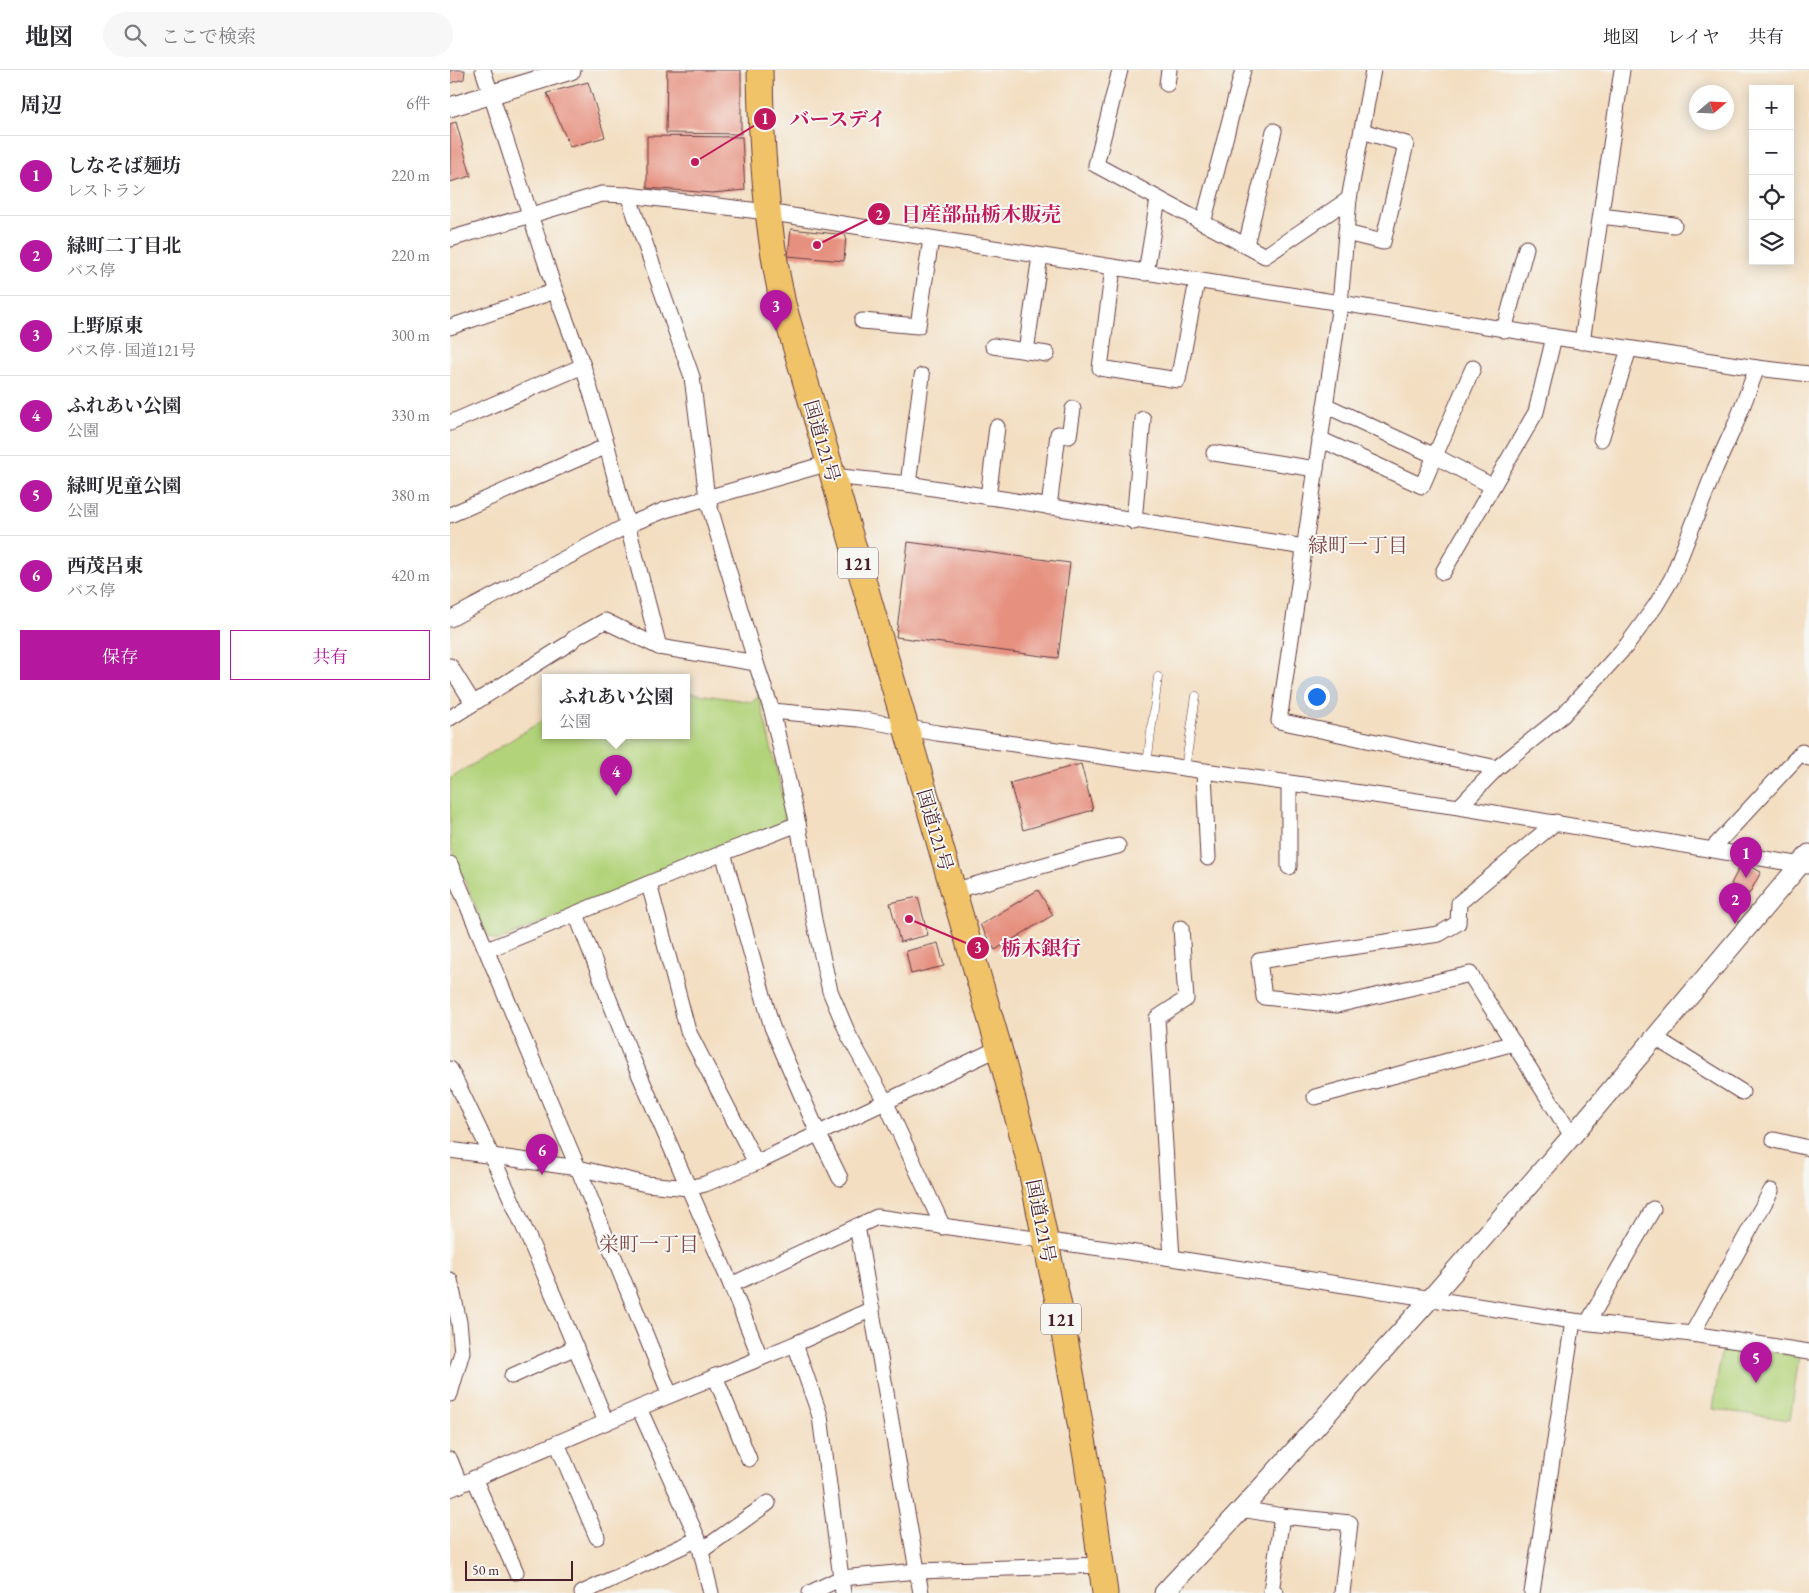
<!DOCTYPE html>
<html lang="ja">
<head>
<meta charset="utf-8">
<style>
  :root { --surface:#fff; --page:#f7f7f7; --text:#2b2b33; --muted:#7c7c81; --line:#e1e1e2; --accent:#b5179e }
  body { margin:0; font-family:"EB Garamond","Noto Serif JP",serif; background:var(--page); color:var(--text) }
  .controls { position:absolute; right:15px; top:15px; display:grid; overflow:hidden; border-radius:0px; box-shadow:0 2px 12px #0003 }
  .controls button { width:45px; height:45px; display:grid; place-items:center; padding:0; border:0; border-bottom:1px solid var(--line); background:var(--surface); color:var(--text); font:25px sans-serif }
  .compass { position:absolute; left:1239px; top:15px; width:45px; height:45px; border-radius:50%; background:var(--surface); box-shadow:0 2px 12px #0003; rotate:71deg }
  .scale { position:absolute; left:15px; bottom:12px; width:108px; box-sizing:border-box; padding-left:5px; border:2px solid #4a1f2b; border-top:0; font-size:14px; line-height:18px; white-space:nowrap; color:#4a1f2b; -webkit-text-stroke:4px #f6f6f2; paint-order:stroke }
  .you { position:absolute; left:866px; top:626px; width:18px; height:18px; margin:-12px; border:4px solid #fff; border-radius:50%; background:#1a73e8; box-shadow:0 0 0 8px #1a73e833 }
  .badge { display:grid; place-items:center; width:32px; height:32px; border-radius:50%; background:var(--accent); color:#fff; font-size:16px; font-weight:700 }
  .pin { position:absolute; translate:-50% -41px; filter:drop-shadow(0 1px 2px #0008) }
  .pin::after { content:''; position:absolute; top:26px; width:18px; height:15px; background:inherit; clip-path:polygon(0 0,100% 0,50% 100%) }
  .popup { position:absolute; left:92px; top:604px; width:148px; height:65px; box-sizing:border-box; display:grid; place-content:center; border-radius:0px; background:var(--surface); filter:drop-shadow(0 1px 4px #0005); font-size:16px; white-space:nowrap; color:var(--muted) }
  .popup b { font-size:19px; color:var(--text) }
  .popup::after { content:''; position:absolute; left:50%; top:100%; margin-left:-10px; border:10px solid transparent; border-top-color:var(--surface) }
  .list { margin:0; padding:0; list-style:none }
  h2 { display:flex; justify-content:space-between; align-items:center; height:65px; margin:0; padding:0 20px; font-size:21px }
  h2 small { font-size:16px; font-weight:400; color:var(--muted) }
  .list li { display:grid; grid-template-columns:32px 1fr auto; gap:15px; align-items:center; box-sizing:border-box; height:80px; padding:0 20px; border-top:1px solid var(--line) }
  .list b { display:block; font-size:19px; white-space:nowrap }
  .list p { margin:0; font-size:16px; white-space:nowrap; color:var(--muted) }
  .list em { font-size:16px; font-style:normal; color:var(--muted) }
  .actions { display:flex; gap:10px; padding:15px 20px }
  .actions a { flex:1; padding:11px 0; border:1px solid var(--accent); border-radius:0px; text-align:center; font-size:18px; color:var(--accent) }
  .actions .main { background:var(--accent); color:#fff }
  .icon { flex:none; width:28px; height:28px; fill:none; stroke:currentColor; stroke-width:2; stroke-linecap:round; stroke-linejoin:round }
  .map { position:relative; flex:none; width:1359px; height:1523px; overflow:hidden }
  header { display:flex; align-items:center; gap:30px; box-sizing:border-box; height:70px; padding:0 25px; background:var(--surface); border-bottom:1px solid var(--line) }
  header strong { font-size:24px }
  nav { display:flex; gap:28px; margin-inline-start:auto; font-size:18px }
  .search { width:350px; height:45px; background:var(--page); display:flex; align-items:center; gap:12px; box-sizing:border-box; padding:0 18px; border-radius:28px; color:var(--muted); font-size:19px }
  main { display:flex }
  aside { flex:1; background:var(--surface) }
  .map>svg:first-child { display:block }
  .green { fill:#b2d37a; stroke:#7e7952 }
  .building { fill:#e6907f }
  .lines { fill:none; stroke-linecap:round; stroke-linejoin:round }
  .service-casing { stroke:#633c42; stroke-width:9 }
  .minor-casing { stroke:#633c42; stroke-width:17 }
  .tertiary-casing { stroke:#633c42; stroke-width:21 }
  .trunk-casing { stroke:#633c42; stroke-width:27 }
  .service { stroke:#fff; stroke-width:8 }
  .minor { stroke:#fff; stroke-width:15 }
  .tertiary { stroke:#fff; stroke-width:19 }
  .trunk { stroke:#f1c369; stroke-width:25 }
  .labels { text-anchor:middle; dominant-baseline:central; stroke-width:4; stroke-linejoin:round; paint-order:stroke }
  .shield { fill:#f6f6f2; stroke:#7e6067; stroke-width:1 }
  .shield-label { font-size:18px; font-weight:bold; fill:#4a1f2b }
  .street-label { font-size:19px; fill:#4a1f2b; stroke:#f6f6f2 }
  .neighbourhood-label { font-size:20px; fill:#814748; stroke:#f6f6f2 }
  .leader { fill:none; stroke:#c2185b; stroke-width:2 }
  .callout-dot { fill:#c2185b; stroke:#f6f6f2; stroke-width:2 }
  .mark-label { font-size:15px; text-anchor:middle; font-weight:bold; fill:#fff }
  .callout-label { font-size:20px; text-anchor:middle; font-weight:bold; fill:#c2185b; stroke:#f6f6f2; stroke-width:4; stroke-linejoin:round; paint-order:stroke }
</style>
</head>
<body>
<header>
<strong>地図</strong>
<div class="search"><svg class="icon" aria-label="search" viewBox="0 0 24 24"><circle cx="10" cy="10" r="6"/><path d="M15 15l6 6"/></svg>ここで検索</div>
<nav><a>地図</a><a>レイヤ</a><a>共有</a></nav>
</header>
<main>
<aside>
<h2>周辺<small>6件</small></h2>
<ul class="list">
<li><span class="badge">1</span><div><b>しなそば麺坊</b><p>レストラン</p></div><em>220 m</em></li>
<li><span class="badge">2</span><div><b>緑町二丁目北</b><p>バス停</p></div><em>220 m</em></li>
<li><span class="badge">3</span><div><b>上野原東</b><p>バス停 · 国道121号</p></div><em>300 m</em></li>
<li><span class="badge">4</span><div><b>ふれあい公園</b><p>公園</p></div><em>330 m</em></li>
<li><span class="badge">5</span><div><b>緑町児童公園</b><p>公園</p></div><em>380 m</em></li>
<li><span class="badge">6</span><div><b>西茂呂東</b><p>バス停</p></div><em>420 m</em></li>
</ul>
<div class="actions"><a class="main">保存</a><a>共有</a></div>
</aside>
<div class="map">
<svg width="1359" height="1523" viewBox="0 0 1359 1523">
  <rect width="100%" height="100%" fill="#f6f6f2"/>
  <filter id="ink" filterUnits="userSpaceOnUse"><feTurbulence type="fractalNoise" baseFrequency=".02" numOctaves="2"/><feDisplacementMap in="SourceGraphic" scale="10" xChannelSelector="R" yChannelSelector="G"/><feConvolveMatrix kernelMatrix="1 2 1 2 8 2 1 2 1" color-interpolation-filters="sRGB"/></filter>
  <filter id="wash" filterUnits="userSpaceOnUse"><feTurbulence type="fractalNoise" baseFrequency=".0096" numOctaves="4" result="noise"/><feDisplacementMap in="SourceGraphic" scale="20" xChannelSelector="R" yChannelSelector="G"/><feGaussianBlur stdDeviation="1.12" result="paint"/><feColorMatrix in="noise" values="0 0 0 0 0 0 0 0 0 0 0 0 0 0 0 0 0 1.4 0 .05"/><feComposite in="paint" operator="in"/></filter>
  <g filter="url(#wash)">
    <rect width="100%" height="100%" fill="#f3dec1"/>
    <g class="green">
      <polygon points="236,622 302,632 309,626 337,744 331,756 47,871 37,866 0,773 0,709 96,648 96,665 236,665"/>
      <polygon points="1272,1275 1349,1286 1340,1350 1263,1339"/>
    </g>
    <g id="blocks">
      <g class="building">
        <polygon points="0,0 15,0 14,9 0,13"/>
        <polygon points="217,0 291,0 291,64 216,63"/>
        <polygon points="138,12 155,67 120,77 97,23"/>
        <polygon points="6,52 21,106 0,112 0,54"/>
        <polygon points="197,66 292,67 295,120 262,123 197,118"/>
        <polygon points="341,159 396,165 394,191 338,186"/>
        <polygon points="458,472 620,493 608,588 446,567"/>
        <polygon points="631,694 643,740 573,760 560,713"/>
        <polygon points="1292,792 1311,802 1299,824 1281,814"/>
        <polygon points="588,820 603,845 545,880 530,855"/>
        <polygon points="468,827 478,865 450,872 440,833"/>
        <polygon points="488,873 494,896 461,904 456,881"/>
      </g>
    </g>
  </g>
  <g filter="url(#ink)">
    <use href="#blocks" fill-opacity="0" stroke="#633c42" stroke-width="1"/>
    <g class="lines">
      <defs>
        <g id="service">
          <polyline points="697,694 708,607"/>
          <polyline points="735,699 746,626"/>
        </g>
        <g id="minor">
          <polyline points="33,0 105,221 133,296 157,376 209,577"/>
          <polyline points="670,0 646,95 815,186 899,129"/>
          <polyline points="923,0 899,129 890,234 829,651 1047,698"/>
          <polyline points="717,14 719,0"/>
          <polyline points="178,125 242,307 257,428 306,593 322,641 348,754 364,850 380,921 399,966 435,1031 493,1157"/>
          <polyline points="1151,146 1224,155"/>
          <polyline points="753,153 793,0"/>
          <polyline points="896,163 933,172 956,74 912,61"/>
          <polyline points="0,169 152,124 178,125 317,142 1104,267 1307,298 1359,304"/>
          <polyline points="796,175 824,61"/>
          <polyline points="663,198 650,298 728,310 747,211"/>
          <polyline points="696,203 708,129"/>
          <polyline points="412,251 468,256 481,169"/>
          <polyline points="0,257 105,221"/>
          <polyline points="1054,260 1076,178"/>
          <polyline points="1132,272 1172,0"/>
          <polyline points="543,276 597,284"/>
          <polyline points="576,281 590,186"/>
          <polyline points="875,335 985,386 1042,416"/>
          <polyline points="0,353 133,296"/>
          <polyline points="870,369 972,416 1023,298"/>
          <polyline points="1151,369 1179,279"/>
          <polyline points="764,383 866,399"/>
          <polyline points="382,406 458,414 854,477"/>
          <polyline points="458,414 472,306"/>
          <polyline points="538,427 547,357"/>
          <polyline points="599,437 608,364 619,366 623,339"/>
          <polyline points="0,445 157,376"/>
          <polyline points="684,452 693,349"/>
          <polyline points="993,502 1086,342 1104,267"/>
          <polyline points="0,549 178,455 215,440 257,428 379,393"/>
          <polyline points="0,596 23,633"/>
          <polyline points="322,641 409,649 487,663 1009,737 1358,796"/>
          <polyline points="0,648 121,572 124,568 155,551 209,577 306,593"/>
          <polyline points="754,702 758,788"/>
          <polyline points="839,714 839,797"/>
          <polyline points="1009,737 1047,698 1113,645 1177,575 1206,535 1222,508 1265,399 1286,353 1307,298"/>
          <polyline points="1106,752 1009,833 1008,853 989,864 809,891 814,927 887,935 1020,904 1122,1066"/>
          <polyline points="1262,779 1352,682 1359,688"/>
          <polyline points="273,783 322,957 368,1063 390,1108"/>
          <polyline points="0,794 128,1098 220,1325"/>
          <polyline points="199,814 238,961 306,1093"/>
          <polyline points="503,821 630,785 668,776"/>
          <polyline points="126,844 180,983 281,1215 310,1287"/>
          <polyline points="37,880 273,783 348,754"/>
          <polyline points="1204,967 1292,1022"/>
          <path d="M0,999c57,115 108,234 156,353"/>
          <polyline points="865,1027 1064,973"/>
          <polyline points="1324,1070 1359,1078"/>
          <polyline points="0,1080 128,1098 196,1114 239,1118 255,1114 306,1093 549,978"/>
          <polyline points="407,1156 471,1523"/>
          <polyline points="722,1188 707,948 736,929 731,858"/>
          <polyline points="0,1210 9,1252 12,1282 0,1324"/>
          <polyline points="281,1215 427,1147 722,1188 1123,1251 1242,1264 1359,1282"/>
          <polyline points="1138,1252 1203,1139"/>
          <polyline points="1242,1264 1321,1121"/>
          <polyline points="345,1274 370,1346 393,1523"/>
          <polyline points="62,1306 126,1277"/>
          <polyline points="265,1306 299,1389"/>
          <polyline points="189,1338 248,1469 261,1523"/>
          <polyline points="107,1373 147,1467"/>
          <polyline points="0,1390 10,1415"/>
          <polyline points="24,1408 66,1502"/>
          <polyline points="0,1419 189,1338 345,1274 422,1239"/>
          <polyline points="792,1439 832,1446 900,1453 892,1523"/>
          <polyline points="251,1481 318,1433"/>
          <polyline points="132,1523 248,1469"/>
          <polyline points="360,1523 391,1508 468,1501 652,1495"/>
          <polyline points="826,1523 821,1522 832,1446"/>
          <polyline points="1082,1523 1123,1251"/>
        </g>
        <g id="tertiary">
          <polyline points="0,37 121,0"/>
          <polyline points="714,1523 792,1439 981,1228 1122,1066 1359,784"/>
        </g>
        <path id="trunk" d="M310,0c1,79 6,157 23,234l216,744 29,108 32,155 27,151 18,131"/>
      </defs>
      <use href="#service" class="service-casing"/>
      <use href="#minor" class="minor-casing"/>
      <use href="#tertiary" class="tertiary-casing"/>
      <use href="#trunk" class="trunk-casing"/>
      <use href="#service" class="service"/>
      <use href="#minor" class="minor"/>
      <use href="#tertiary" class="tertiary"/>
      <use href="#trunk" class="trunk"/>
    </g>
  </g>
  <g class="labels">
    <g class="shield">
      <rect x="388" y="477.5" width="40" height="31" rx="4"/>
      <rect x="591" y="1233.5" width="40" height="31" rx="4"/>
    </g>
    <g class="shield-label">
      <text x="408" y="493">121</text>
      <text x="611" y="1249">121</text>
    </g>
    <g class="street-label">
      <text transform="translate(372 371) rotate(74)">国道121号</text>
      <text transform="translate(485 760) rotate(74)">国道121号</text>
      <text transform="translate(591 1151) rotate(79)">国道121号</text>
    </g>
    <g class="neighbourhood-label">
      <text x="908" y="475">緑町一丁目</text>
      <text x="199" y="1174">栄町一丁目</text>
    </g>
  </g>
  <path class="leader" d="M245 92L315 49M367 175L429 144M459 849L528 878"/>
  <g class="callout-dot">
    <circle cx="245" cy="92" r="5"/>
    <circle cx="367" cy="175" r="5"/>
    <circle cx="459" cy="849" r="5"/>
    <circle cx="315" cy="49" r="12"/>
    <circle cx="429" cy="144" r="12"/>
    <circle cx="528" cy="878" r="12"/>
  </g>
  <g class="mark-label">
    <text x="315" y="54">1</text>
    <text x="429" y="150">2</text>
    <text x="528" y="883">3</text>
  </g>
  <g class="callout-label">
    <text x="388" y="56">バースデイ</text>
    <text x="531" y="151">日産部品栃木販売</text>
    <text x="591" y="885">栃木銀行</text>
  </g>
</svg>
<div class="controls">
<button>+</button>
<button>−</button>
<button><svg class="icon" aria-label="locate" viewBox="0 0 24 24"><circle cx="12" cy="12" r="6"/><path d="M12 2v4M12 18v4M2 12h4M18 12h4"/></svg></button>
<button><svg class="icon" aria-label="layers" viewBox="0 0 24 24"><path d="M12 4l9 5-9 5-9-5zM3 14l9 5 9-5"/></svg></button>
</div>
<svg class="compass" viewBox="-18 -18 36 36"><path d="M0-13l5 13h-10z" fill="#e53935"/><path d="M0 13l5-13h-10z" fill="#7c7c81"/></svg>
<div class="scale">50 m</div>
<div class="you"></div>
<div class="pin badge" style="left:1296px;top:808px">1</div>
<div class="pin badge" style="left:1285px;top:854px">2</div>
<div class="pin badge" style="left:326px;top:261px">3</div>
<div class="pin badge" style="left:166px;top:726px">4</div>
<div class="popup"><b>ふれあい公園</b>公園</div>
<div class="pin badge" style="left:1306px;top:1313px">5</div>
<div class="pin badge" style="left:92px;top:1105px">6</div>
</div>
</main>
</body>
</html>
